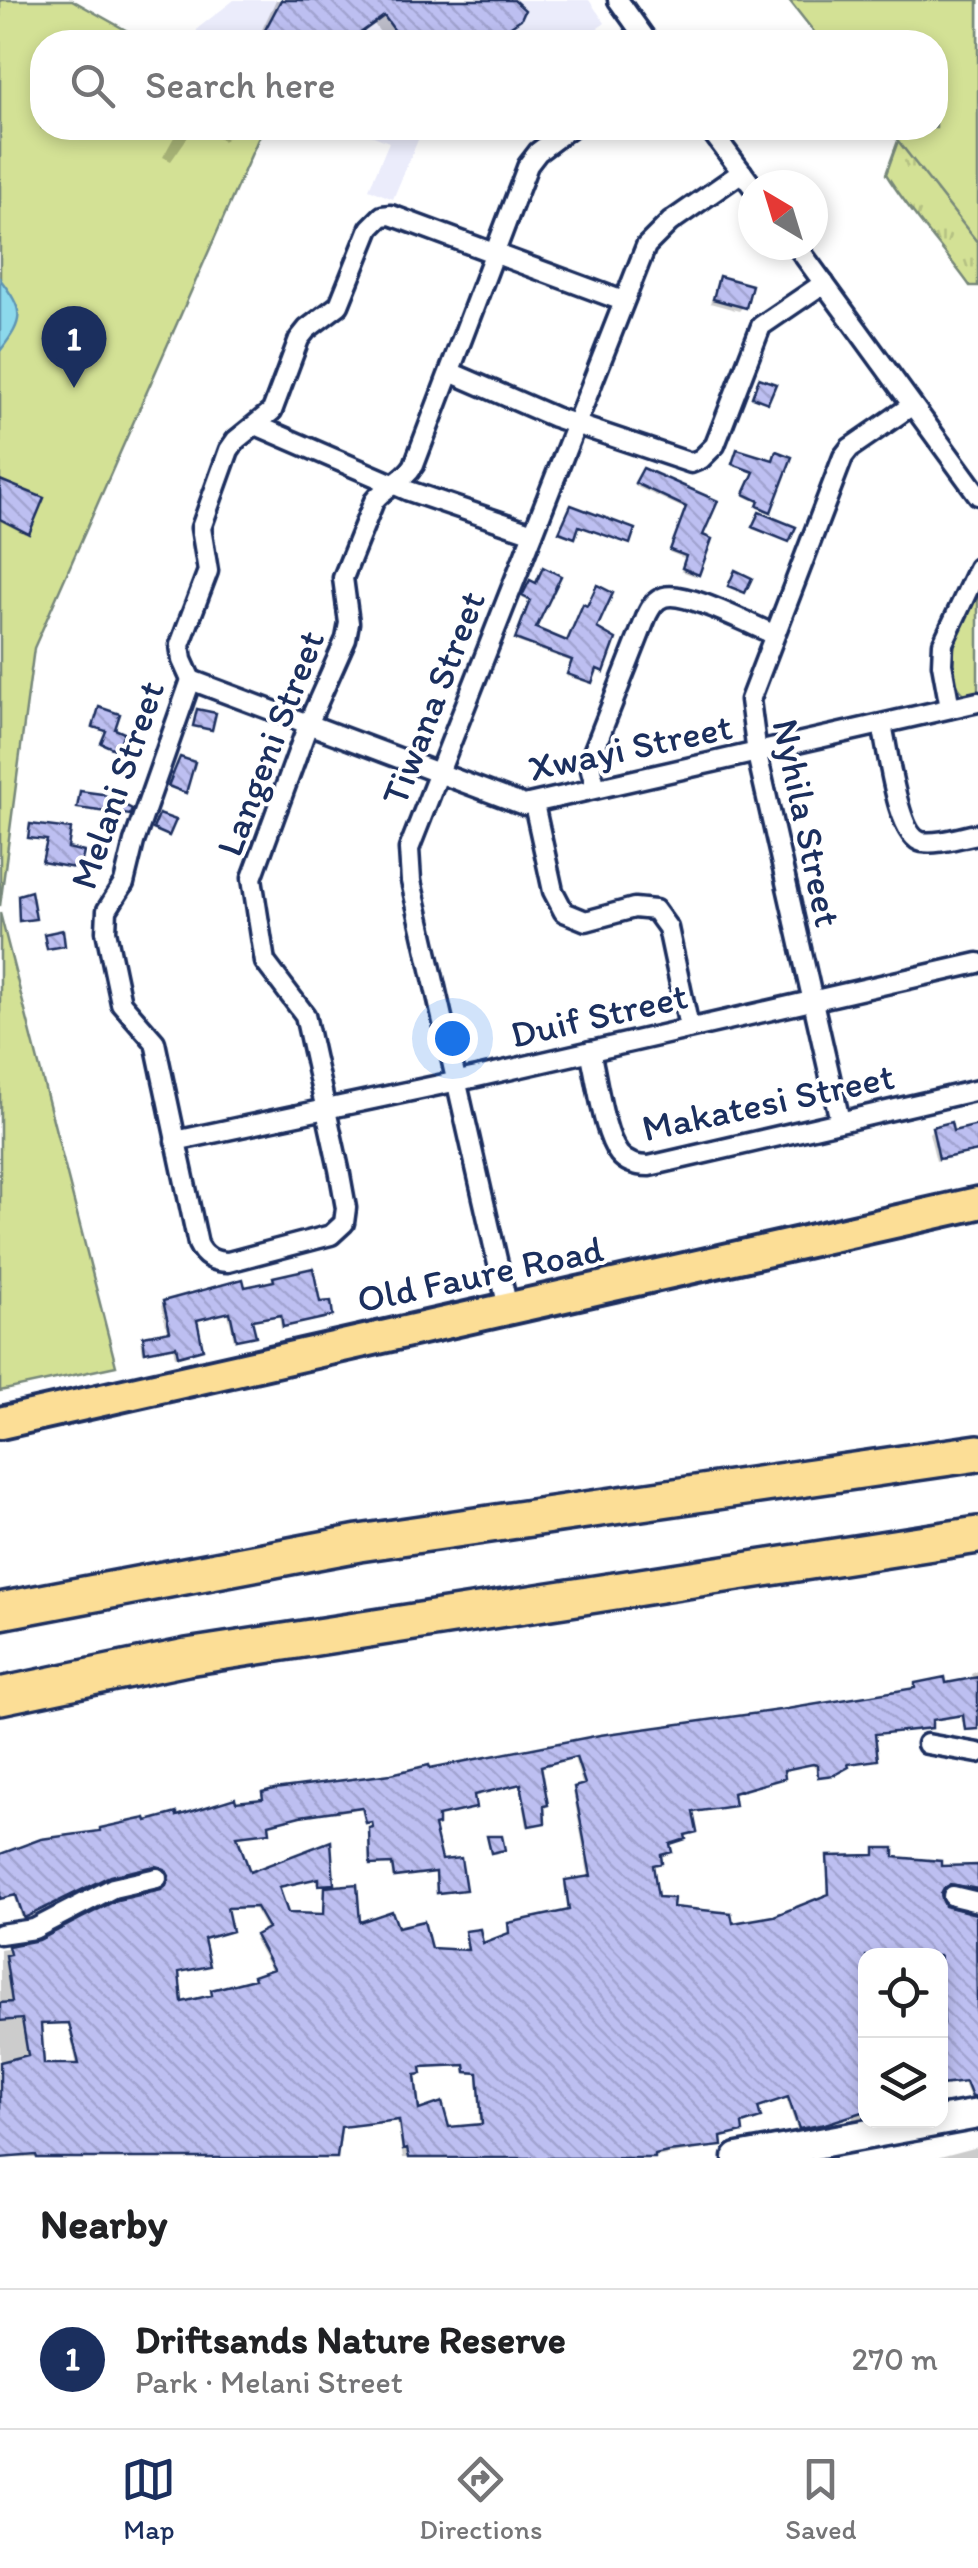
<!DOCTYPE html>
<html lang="en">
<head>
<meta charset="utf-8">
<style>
  :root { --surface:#fff; --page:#f2f2f2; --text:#202124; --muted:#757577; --line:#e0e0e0; --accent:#1b2f5e }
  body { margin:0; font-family:Itim,sans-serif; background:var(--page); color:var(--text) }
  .controls { position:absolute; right:30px; bottom:30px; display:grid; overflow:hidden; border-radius:20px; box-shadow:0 5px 15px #0003 }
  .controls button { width:90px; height:90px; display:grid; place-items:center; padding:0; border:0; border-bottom:2px solid var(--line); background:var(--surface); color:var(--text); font:50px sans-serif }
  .compass { position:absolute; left:738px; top:170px; width:90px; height:90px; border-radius:50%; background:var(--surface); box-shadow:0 5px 15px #0003; rotate:322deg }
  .you { position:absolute; left:452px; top:1038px; width:35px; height:35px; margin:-25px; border:8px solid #fff; border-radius:50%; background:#1a73e8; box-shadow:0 0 0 15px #1a73e833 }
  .badge { display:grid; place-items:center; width:65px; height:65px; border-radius:50%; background:var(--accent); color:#fff; font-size:32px; font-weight:700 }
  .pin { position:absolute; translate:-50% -82px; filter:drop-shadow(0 2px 5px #0008) }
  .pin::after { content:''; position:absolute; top:52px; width:35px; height:30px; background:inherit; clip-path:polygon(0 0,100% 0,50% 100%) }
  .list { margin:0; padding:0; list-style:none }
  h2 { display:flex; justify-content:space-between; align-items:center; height:130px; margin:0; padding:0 40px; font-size:42px }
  h2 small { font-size:32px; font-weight:400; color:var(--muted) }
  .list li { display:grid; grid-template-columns:65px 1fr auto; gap:30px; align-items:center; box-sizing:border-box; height:140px; padding:0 40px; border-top:2px solid var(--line) }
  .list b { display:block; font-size:38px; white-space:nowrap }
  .list p { margin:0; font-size:32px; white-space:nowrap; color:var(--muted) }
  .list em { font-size:32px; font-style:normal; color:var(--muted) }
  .icon { flex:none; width:55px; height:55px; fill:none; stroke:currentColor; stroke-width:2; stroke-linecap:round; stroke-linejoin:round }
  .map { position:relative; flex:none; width:978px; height:2158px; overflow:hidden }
  .search { position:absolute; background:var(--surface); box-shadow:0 5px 15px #0003; left:30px; right:30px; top:30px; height:110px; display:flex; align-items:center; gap:25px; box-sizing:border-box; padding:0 35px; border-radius:40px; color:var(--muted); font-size:38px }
  .sheet { height:270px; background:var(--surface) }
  nav { display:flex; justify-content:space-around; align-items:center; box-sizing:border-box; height:140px; border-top:2px solid var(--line); background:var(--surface); font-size:28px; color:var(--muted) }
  nav a { display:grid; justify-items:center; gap:5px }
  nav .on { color:var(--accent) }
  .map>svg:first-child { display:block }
  .built { fill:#ebecfb }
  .grass { fill:url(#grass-tufts); stroke:#77887a; stroke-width:2.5 }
  .park { fill:#d3e195; stroke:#77887a; stroke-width:2.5 }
  .water { fill:#8cd9ec; stroke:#5f95b3; stroke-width:2.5 }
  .shadow { fill:#0003; fill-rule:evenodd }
  .building { fill:url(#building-back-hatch); stroke:#1b2f5e; stroke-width:2.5; fill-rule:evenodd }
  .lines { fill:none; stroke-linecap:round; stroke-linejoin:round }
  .street-casing { stroke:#1b2f5e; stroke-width:25 }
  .secondary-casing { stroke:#1b2f5e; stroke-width:35 }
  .primary-casing { stroke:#1b2f5e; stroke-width:38 }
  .highway-casing { stroke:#1b2f5e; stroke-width:42 }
  .street { stroke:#fff; stroke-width:18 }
  .secondary { stroke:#fff; stroke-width:28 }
  .primary { stroke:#fcde96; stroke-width:30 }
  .highway { stroke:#fcde96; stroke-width:35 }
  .labels { text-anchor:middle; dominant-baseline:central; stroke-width:8; stroke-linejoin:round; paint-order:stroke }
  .street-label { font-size:38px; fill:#1b2f5e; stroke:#fff }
</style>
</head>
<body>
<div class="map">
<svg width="978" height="2158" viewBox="0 0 978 2158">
  <defs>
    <pattern id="grass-tufts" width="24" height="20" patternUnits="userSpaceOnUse" patternTransform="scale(2.5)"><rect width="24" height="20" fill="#d3e195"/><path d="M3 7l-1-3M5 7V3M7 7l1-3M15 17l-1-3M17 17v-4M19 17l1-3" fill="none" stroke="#b5c183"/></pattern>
    <pattern id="building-back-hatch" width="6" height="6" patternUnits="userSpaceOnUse" patternTransform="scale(2.5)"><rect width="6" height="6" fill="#bdbff1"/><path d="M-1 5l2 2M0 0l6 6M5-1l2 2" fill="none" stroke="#a2a4d1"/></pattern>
  </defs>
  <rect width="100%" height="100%" fill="#fff"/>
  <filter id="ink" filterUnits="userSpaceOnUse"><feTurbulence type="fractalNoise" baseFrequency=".01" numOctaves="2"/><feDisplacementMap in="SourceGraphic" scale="20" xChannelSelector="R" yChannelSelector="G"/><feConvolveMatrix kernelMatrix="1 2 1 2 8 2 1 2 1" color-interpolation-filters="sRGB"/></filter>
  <g filter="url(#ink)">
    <g class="built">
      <polygon points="234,0 589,0 605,23 578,42 192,42 198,28"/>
      <polygon points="353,128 423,128 393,199 369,189 389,142"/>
    </g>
    <path class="grass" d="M978,0v286h-8c-27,-38 -60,-73 -84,-112l13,-36 37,-10v-86z"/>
    <g class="park">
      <polygon points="0,0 72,0 147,42 42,42 42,128 263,128 34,648 0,906"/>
      <polygon points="789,0 978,0 978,243 888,128 936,128 936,42 822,42"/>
      <path d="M978,585v106l-14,3c-29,-27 2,-79 14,-109z"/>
      <polygon points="0,913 116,1366 0,1391"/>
    </g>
    <path class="water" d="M0,279c24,32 25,40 0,72z"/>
    <g class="shadow">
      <polygon points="276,0 510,0 508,28 488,42 387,42 374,24 348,42 256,42"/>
      <polygon points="179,128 194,128 171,161 163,157"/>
      <polygon points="205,128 236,128 224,141"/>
      <polygon points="720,279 743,307 739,311 710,303"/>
      <polygon points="736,453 773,463 767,512 757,508 759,503 744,496 755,473 732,466"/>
      <polygon points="641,474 715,502 700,536 695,576 681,571 686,559 669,552 685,509 635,486"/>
      <polygon points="0,490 40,500 25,534 0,521"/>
      <polygon points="570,509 628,543 577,526 572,538 559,534"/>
      <polygon points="758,516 787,541 752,529"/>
      <polygon points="530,583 532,629 567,644 594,629 602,671 594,670 588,683 566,676 572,662 515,641 530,602 522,598"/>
      <polygon points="31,827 65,850 77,868 42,863 47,841 28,839"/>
      <polygon points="978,1127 978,1152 936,1161 929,1133 933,1129 951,1134"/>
      <polygon points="274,1279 330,1316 281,1329 279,1316 250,1322 253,1335 234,1341 228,1313 195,1321 201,1348 198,1351 175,1357 173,1348 143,1353 141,1341 144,1339 168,1334 161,1306 164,1304 243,1290"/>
      <path d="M978,1671v49l-16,2 -1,-6 -32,5 -1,8 -56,6 1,26 -27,4 -16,11 -13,2 -2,-11 -5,-2 -28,6 -2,8 -50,15v13l-39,6 -10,27 -13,5 -9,10 1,8 -9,3 5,34 15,9 60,17 44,-8 52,-21 1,-39h46l2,-7 16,8 46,10 40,-1v24l-34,-7 -6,7 5,16 35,8v181l-8,1 -6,-15 -24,2v-129h-74v161l-13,3 -1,-6 -55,16 -11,-32 -31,9 3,11 -39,19 -1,10 -69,11h-246l-6,-37 -59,7 -3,30h-335v-209l40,-6 125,-53 3,-10 -4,-10 -12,-3 -46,10 -84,42 -8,-24 -14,4v-43l97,-23 4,-3 75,-11 59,-15 27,-2 1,-8 651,-104 2,-4h28l28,-6 -1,-6zM574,1758l9,29 -10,4 16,88 -25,5 4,28 -58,13 -2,11 -27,11 -15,-13 1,18 -38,-1 -33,-21 -38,-5 -32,-35 -3,27 -37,-1 -9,-28 40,-9 1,7 11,-1v-40l-80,30 -14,-38 30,-3 2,-10 66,-14 1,3 27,-5 4,16 5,-1 1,6 -3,4 1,33 22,-1 1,13 43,-6 1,22 25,-2 2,-2 -23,-27 -8,-35 3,-11 36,-8v-13l49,-12 7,43 13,-3 -1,-57zM254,1908l13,23 -13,8 18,33 -60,20 -1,6 -32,7 -3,-32 32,-8 -6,-26 28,-8 -5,-22zM68,2024l9,42h-35l-3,-41zM464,2066l1,7 12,1 3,53 -32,3 -32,-16 -4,-38 7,-3 -1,-5z"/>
      <polygon points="978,2147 978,2158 936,2158"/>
    </g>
    <g class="building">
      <polygon points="281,0 514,0 525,10 521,19 488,42 403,42 384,16 348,42 289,42 279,35 277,39 264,32"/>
      <polygon points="719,276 752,285 746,308 713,299"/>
      <polygon points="759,378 776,384 768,403 752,397"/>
      <polygon points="737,449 773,460 776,451 792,457 771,512 757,506 759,501 744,494 754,472 732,464"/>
      <polygon points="643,468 718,501 703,535 712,539 699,575 682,568 686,556 670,550 686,507 635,483"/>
      <polygon points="0,480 44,498 29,534 0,519"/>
      <polygon points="571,505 635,529 630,544 579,526 575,538 559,532"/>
      <polygon points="759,512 796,527 789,542 752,527"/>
      <polygon points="543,567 561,576 536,628 567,641 583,604 587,606 597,585 613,593 597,628 616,639 604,672 597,669 592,683 567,674 572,660 515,639 530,600 522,596 530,580 536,583"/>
      <polygon points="735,570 752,578 745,593 728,586"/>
      <polygon points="99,707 120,714 115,729 124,733 117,750 101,743 106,731 93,727"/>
      <polygon points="197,709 216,713 212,730 193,726"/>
      <polygon points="180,757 195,762 186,793 168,786"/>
      <polygon points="80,791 102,794 132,809 130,815 77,808"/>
      <polygon points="159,814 176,820 169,836 153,829"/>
      <polygon points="30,824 71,829 68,848 84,852 80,869 42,862 47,840 28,838"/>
      <polygon points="31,891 36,919 19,921 18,895"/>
      <polygon points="63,930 65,946 47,949 44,934"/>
      <polygon points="951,1122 953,1131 978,1125 978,1151 939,1159 932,1127"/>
      <polygon points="313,1268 320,1302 331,1301 333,1316 283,1327 281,1315 252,1320 256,1336 236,1340 230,1312 197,1320 203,1349 178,1356 176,1346 145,1352 143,1336 170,1331 163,1301 243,1279 245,1287 274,1281 273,1277"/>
      <path d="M945,1677l1,6 32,-6v52l-13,1 -2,-15 -31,5v8l-57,6 3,26 -30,4 1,3 -15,8 -16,2 -1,-12 -4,-1 -29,6 1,8 -52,15 2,13 -42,6 4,20 -12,3 1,4 -16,5 2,8 -11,3 1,8 -9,2 5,32 16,1 -1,9 58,6 2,10 41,-7 55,-22 -2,-38 48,-1v-7h19v9l47,4v5l37,-1v24l-28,-5 -9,10 4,12 31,8 2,183h-6l-6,-15 -26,3v-62h4l-4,-67h-74v155l-41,13 -26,5 -11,-32 -30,10 3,11 -19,6 1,8 -22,5 1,9 -54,6 -13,3v3h-246l-2,-9 -4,1 -4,-30 -58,7 -4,31h-300l-1,-3 -36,3v-96l28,-7 -6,-36 -22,2v-18l12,-1 -7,-47 5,-1 -2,-8 31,-6 78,-40 44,-10 5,-4 3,-10 -4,-7 -10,-3 -45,10 -86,42 -8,-23 -16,4v-45l41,-15 59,-8v-3l46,-10 1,3 30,-8v3l58,-18 1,4 27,-3 -1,-7 12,-3 117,-15 38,-9 1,3 170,-33 187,-26 128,-21v-5zM576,1757l9,27 -11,3 17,89 -26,4 4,30 -61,13 1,10 -26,10 -3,-14 -15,2 3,19 -37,-2 -7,-27 -26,6 -6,-16 -32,11 -3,-38 -32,3 -1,27 -36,-1 -9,-26 40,-9v7l15,-1 -3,-43 -81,31 -13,-36 33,-4 -1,-8 31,-8 62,-9 4,16 6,-1 1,5 -4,1 1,37 22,-1 2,13 42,-5 1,21 29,-3 -5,-32 -19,2 -8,-34 4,-1v-9l38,-8 -2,-13 47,-11 8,42 16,-3 -1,-17 4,-1 -7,-39zM256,1907l12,21 -13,7 18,34 -20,7 1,3 -43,11 1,5 -30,7 -3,-30 31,-6 -6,-27 28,-8 -5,-23zM69,2023l10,41h-35l-3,-40zM465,2065l1,7 12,1 4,51 -33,3 -7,-25 -23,8 -4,-35 7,-1 -1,-7z"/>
      <polygon points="487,1836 502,1836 505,1850 491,1853"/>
    </g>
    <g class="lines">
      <defs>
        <g id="street">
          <polyline points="618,0 648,42"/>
          <path d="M570,128l-32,24 -10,13 -114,300c-10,17 -29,21 -40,36l-31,77 6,45 -3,16 -37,83 -57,156 13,84 40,53 34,154 7,39 -2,15 -13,12 -103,27c-14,0 -24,-5 -30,-18l-43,-202 -34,-39 -15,-72 1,-21 17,-27 10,-41 57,-162 -9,-20 -2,-15 28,-74 -7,-43 28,-78 7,-10 36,-29 27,-72 8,-10 32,-24 31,-77 12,-12 9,-1 232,86"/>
          <polyline points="709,128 753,187"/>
          <polyline points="796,245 978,495"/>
          <polyline points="450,372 554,417 691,463 701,459 715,445 761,326 824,283"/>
          <polyline points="256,425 409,491 533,533"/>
          <polyline points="191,680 524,805 978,702"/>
          <polyline points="950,708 942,664 943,643 978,568"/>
          <path d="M882,725c6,23 15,112 40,117 17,3 40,-6 56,-8"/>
          <path d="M596,788l-5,-18 1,-15 55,-140c4,-8 8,-15 17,-18 21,-7 87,28 109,37"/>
          <polyline points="534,804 553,891 564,912 586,921 634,908 655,910 668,928 689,1027"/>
          <path d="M590,1051c7,27 13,83 29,103 8,10 19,12 30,12l329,-76"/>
          <polyline points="840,1121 757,754 750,700 843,457 850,448 911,406"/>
          <polyline points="175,1141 477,1077 978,963"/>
          <polyline points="508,1308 411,881 409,849 646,246 670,222 742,172"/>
          <polyline points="927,1744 978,1753"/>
          <polyline points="953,1896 978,1902"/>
          <polyline points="0,1934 34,1929 113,1888 157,1878"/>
        </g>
        <polyline id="secondary" points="738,2158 978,2114"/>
        <polyline id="primary" points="0,1423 978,1203"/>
        <g id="highway">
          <polyline points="0,1611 359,1543 978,1453"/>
          <polyline points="0,1696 187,1657 978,1535"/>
        </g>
      </defs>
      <use href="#street" class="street-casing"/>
      <use href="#secondary" class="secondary-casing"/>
      <use href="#primary" class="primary-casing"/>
      <use href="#highway" class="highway-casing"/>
      <use href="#street" class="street"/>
      <use href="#secondary" class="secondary"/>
      <use href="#primary" class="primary"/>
      <use href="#highway" class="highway"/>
    </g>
  </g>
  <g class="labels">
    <g class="street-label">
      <text transform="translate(433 698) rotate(-69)">Tiwana Street</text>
      <text transform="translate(270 743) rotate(-69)">Langeni Street</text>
      <text transform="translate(630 747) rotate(-12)">Xwayi Street</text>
      <text transform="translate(117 785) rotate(-71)">Melani Street</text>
      <text transform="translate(807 823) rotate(78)">Nyhila Street</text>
      <text transform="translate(599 1015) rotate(-13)">Duif Street</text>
      <text transform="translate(768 1102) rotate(-12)">Makatesi Street</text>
      <text transform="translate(480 1274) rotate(-12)">Old Faure Road</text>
    </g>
  </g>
</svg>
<div class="controls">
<button><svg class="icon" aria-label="locate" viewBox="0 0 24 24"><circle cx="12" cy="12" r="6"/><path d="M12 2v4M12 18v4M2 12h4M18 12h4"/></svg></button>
<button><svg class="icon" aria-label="layers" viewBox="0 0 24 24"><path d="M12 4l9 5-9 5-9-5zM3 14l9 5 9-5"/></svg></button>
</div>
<svg class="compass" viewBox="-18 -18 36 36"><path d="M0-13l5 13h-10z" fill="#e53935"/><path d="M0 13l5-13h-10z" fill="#757577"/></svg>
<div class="you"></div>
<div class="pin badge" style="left:74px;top:388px">1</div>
<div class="search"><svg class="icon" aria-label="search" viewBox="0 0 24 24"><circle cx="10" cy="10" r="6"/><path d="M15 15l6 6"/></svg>Search here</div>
</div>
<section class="sheet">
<h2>Nearby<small></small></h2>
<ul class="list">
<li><span class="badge">1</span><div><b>Driftsands Nature Reserve</b><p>Park · Melani Street</p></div><em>270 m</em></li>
</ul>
</section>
<nav>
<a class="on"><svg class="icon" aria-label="map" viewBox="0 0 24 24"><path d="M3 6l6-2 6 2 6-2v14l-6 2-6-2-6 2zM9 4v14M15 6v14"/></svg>Map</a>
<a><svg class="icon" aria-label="directions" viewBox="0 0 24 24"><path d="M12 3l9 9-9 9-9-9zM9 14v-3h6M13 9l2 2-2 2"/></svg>Directions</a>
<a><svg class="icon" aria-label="saved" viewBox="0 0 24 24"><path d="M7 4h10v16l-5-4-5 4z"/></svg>Saved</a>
</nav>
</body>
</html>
